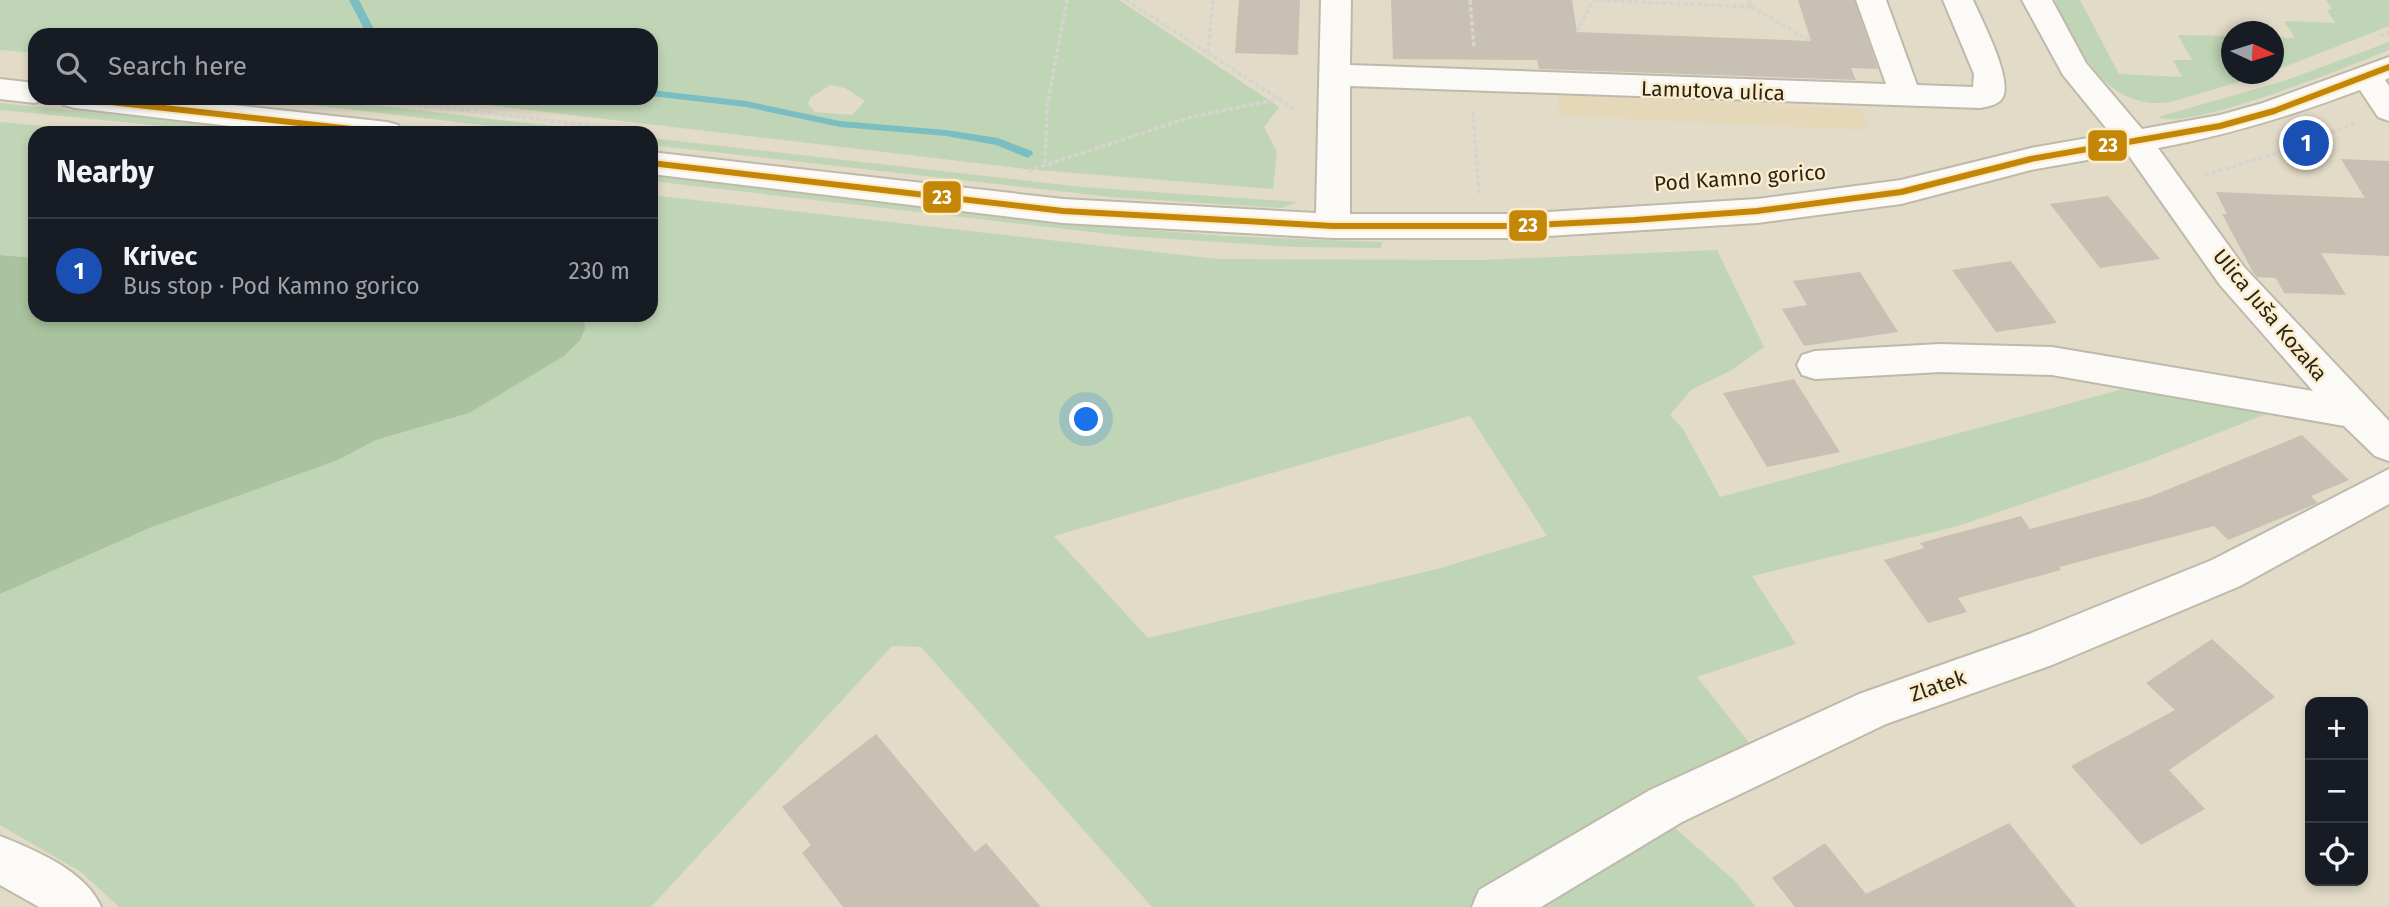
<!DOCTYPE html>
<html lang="en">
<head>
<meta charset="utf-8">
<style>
  :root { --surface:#171b24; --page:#242831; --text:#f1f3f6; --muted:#9ea1a6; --line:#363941; --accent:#b4b3ae }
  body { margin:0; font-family:"Fira Sans",sans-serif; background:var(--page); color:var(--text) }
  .controls { position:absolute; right:21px; bottom:21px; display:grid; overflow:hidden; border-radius:14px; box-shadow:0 4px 10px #0003 }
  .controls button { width:63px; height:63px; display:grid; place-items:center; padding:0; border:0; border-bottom:2px solid var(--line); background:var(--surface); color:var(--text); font:35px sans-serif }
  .compass { position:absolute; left:2221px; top:21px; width:63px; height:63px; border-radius:50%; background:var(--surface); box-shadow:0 4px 10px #0003; rotate:94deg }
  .you { position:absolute; left:1087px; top:420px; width:24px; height:24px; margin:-18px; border:5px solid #fff; border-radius:50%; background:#1a73e8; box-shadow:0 0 0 10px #1a73e833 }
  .badge { display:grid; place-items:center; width:46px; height:46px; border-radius:50%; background:var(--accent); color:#fff; font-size:23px; font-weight:700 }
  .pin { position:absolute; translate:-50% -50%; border:4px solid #fff; box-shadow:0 2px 7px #0006 }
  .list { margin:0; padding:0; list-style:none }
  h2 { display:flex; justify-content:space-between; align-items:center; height:91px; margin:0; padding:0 28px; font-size:30px }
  h2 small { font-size:23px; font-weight:400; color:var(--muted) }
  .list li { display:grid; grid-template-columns:46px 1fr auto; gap:21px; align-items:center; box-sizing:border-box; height:105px; padding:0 28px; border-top:2px solid var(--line) }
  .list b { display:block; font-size:26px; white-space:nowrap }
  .list p { margin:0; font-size:23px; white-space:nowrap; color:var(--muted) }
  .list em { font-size:23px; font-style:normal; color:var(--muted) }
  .icon { flex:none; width:38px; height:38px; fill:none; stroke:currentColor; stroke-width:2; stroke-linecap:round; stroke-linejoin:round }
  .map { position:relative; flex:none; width:2389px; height:907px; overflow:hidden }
  .search { position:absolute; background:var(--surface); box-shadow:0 4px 10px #0003; left:28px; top:28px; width:630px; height:77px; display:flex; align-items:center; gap:18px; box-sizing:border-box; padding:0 24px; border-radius:21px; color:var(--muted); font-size:26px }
  .panel { position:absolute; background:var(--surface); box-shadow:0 4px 10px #0003; left:28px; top:126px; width:630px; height:196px; border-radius:21px }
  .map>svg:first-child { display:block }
  .built { fill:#e4d8b9 }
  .green { fill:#c0d5b5; fill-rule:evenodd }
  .forest { fill:#a9c39e }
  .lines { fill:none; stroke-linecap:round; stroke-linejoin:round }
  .stream { fill:#7bbec2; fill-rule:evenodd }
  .building { fill:#c8c1b3 }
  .minor-casing { stroke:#bfb9ab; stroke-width:4 }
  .path { stroke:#d6d4cf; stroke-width:3.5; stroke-dasharray:4.5 2.5; stroke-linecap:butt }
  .minor { fill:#fbfaf7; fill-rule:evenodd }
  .bus-1-casing { stroke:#fbeccb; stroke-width:10 }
  .bus-1 { stroke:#c48606; stroke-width:6 }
  .labels { text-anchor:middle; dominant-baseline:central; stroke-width:5; stroke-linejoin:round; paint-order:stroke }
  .street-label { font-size:21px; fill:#2a2418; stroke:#fbeccb }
  .line-badge { stroke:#fbeccb; stroke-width:2.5 }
  .badge-label { font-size:19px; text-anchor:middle; font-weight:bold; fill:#fff }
</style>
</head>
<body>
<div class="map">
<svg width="2389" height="907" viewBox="0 0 2389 907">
  <rect width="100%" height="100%" fill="#e2dbc8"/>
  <polygon class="built" points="1557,95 1862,109 1869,130 1560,116"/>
  <g class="green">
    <path d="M0,0h1119l160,107 -15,20 13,25 -4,37 -247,-20 -597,-71h222v-63h-616v18l-35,-3zM830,85l15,3 20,13 -13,14 -37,-3 -7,-8 2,-6z"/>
    <path d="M2055,0h25l39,74 63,3 -9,-17h19l-14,-25 53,1 1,38h34l-95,28c-63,10 -94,-52 -116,-102z"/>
    <polygon points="2326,0 2389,0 2389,26 2274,71 2274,37 2295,38 2284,21 2335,23 2327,10 2332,9"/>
    <path d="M2389,42v8c-37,15 -201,82 -231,67l129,-37z"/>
    <polygon points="252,98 312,98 613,133 551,133"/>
    <polygon points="0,103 297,133 234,133 0,110"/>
    <polygon points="0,122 120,133 35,133 35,258 0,255"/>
    <polygon points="651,138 1082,187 1298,202 1281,208 1111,197 651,145"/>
    <polygon points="651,174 1100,226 1227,236 1382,242 1381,248 1295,247 1125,236 651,181"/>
    <path d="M651,195l567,64 263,1 236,-10 47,97 -32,23 -41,20 -21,25 13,14 37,68 426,-114 138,24 -140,55 -186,64 -206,50 44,68 -99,33 54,68 -161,84 -120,78h-318l-231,-260 -29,-1 -241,261h-532l-38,-35 -81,-47v-231l152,-67 186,-67 38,-20 93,-27 116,-84 -1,-14h67zM1470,416l77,120 -106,32 -293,70 -94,-102z"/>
    <polygon points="1666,820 1734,880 1756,907 1516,907"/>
  </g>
  <polygon class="forest" points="0,255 35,258 35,315 584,315 585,329 580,340 564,356 469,413 376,440 338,460 152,527 0,594"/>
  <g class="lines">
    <g class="stream">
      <polygon points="349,0 359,0 377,35 367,35"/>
      <polygon points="651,90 746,101 840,121 946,130 998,138 1032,151 1033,154 1028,158 996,145 946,136 840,127 746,107 651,96"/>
    </g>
  </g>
  <g class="building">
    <polygon points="1239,0 1300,0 1298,55 1235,53"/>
    <polygon points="1391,0 1572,0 1577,32 1811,41 1798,0 1854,0 1878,69 1851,68 1856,80 1539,69 1537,60 1393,59"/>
    <polygon points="2341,159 2389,161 2389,256 2321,253 2346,295 2284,293 2276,278 2257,277 2253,272 2222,214 2227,214 2216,192 2365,198"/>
    <polygon points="2108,196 2160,259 2100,268 2050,204"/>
    <polygon points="2011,261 2057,323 1996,332 1952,270"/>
    <polygon points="1860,272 1898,332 1804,346 1782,309 1807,305 1793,281"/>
    <polygon points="1794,379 1840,452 1767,467 1723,393"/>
    <polygon points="2302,435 2349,480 2311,496 2318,503 2228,540 2214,526 2059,567 2061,570 1958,598 1967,612 1928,623 1884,560 1924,548 1920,543 2021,516 2030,529 2149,497"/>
    <polygon points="2212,639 2275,697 2169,770 2205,809 2141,845 2071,766 2175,710 2146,683"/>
    <polygon points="876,734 975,852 986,843 1041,907 843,907 802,853 811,845 782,807"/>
    <polygon points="2009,823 2076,907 1795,907 1772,878 1825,843 1866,894"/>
  </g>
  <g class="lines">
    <defs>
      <g id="minor">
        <path d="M1321,0h30l-1,65 536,19 -30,-84h30l31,85 56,2 1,-13 -31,-74h30c8,19 43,84 28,100 -5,5 -14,7 -21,8l-630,-22v128h164l243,-15 144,-19 130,-32 80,-14 -48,-59 -41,-75h30l34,63 56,66 78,-14 43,-12 126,-46v21l-4,2 4,6v35l-11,-4 -18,-27c-67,25 -131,45 -202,58l86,119 145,154v40l-14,-5 -31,-30 -292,-51 -112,-3 -125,7 -13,-4 -5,-10 5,-10 13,-4 125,-7 112,3 261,44 -93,-106 -93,-132 -96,17 -130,34 -144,19 -243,15h-181l-270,-15 -412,-49v-22l412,47 253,14z"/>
        <polygon points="0,79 35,83 35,98 47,98 35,103 0,99"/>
        <polygon points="59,98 169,98 387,122 398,125 403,133 291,133 75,108 64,105"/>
        <polygon points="2389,469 2389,504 2240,586 2052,665 1886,724 1682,822 1541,907 1472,907 1479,890 1650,790 1859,694 2029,634 2212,560"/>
        <path d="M0,836c35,14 86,35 101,71h-62l-39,-22z"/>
      </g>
    </defs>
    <use href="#minor" class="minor-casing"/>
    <g class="path">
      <polyline points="1126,0 1296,110"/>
      <polyline points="1470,0 1474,48"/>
      <polyline points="1751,7 1811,41"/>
      <polyline points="1577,32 1593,0 1751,7 1749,0"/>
      <polyline points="2380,36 2389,32"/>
      <polyline points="1208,53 1213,0"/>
      <polyline points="404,103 646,132"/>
      <polyline points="1473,112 1479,194"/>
      <polyline points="1045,163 1047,107 1067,0"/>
      <polyline points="1028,171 1191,117 1279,99"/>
      <polyline points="2205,175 2297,147 2355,123"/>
    </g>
    <use href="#minor" class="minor"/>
    <defs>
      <g id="bus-1">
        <polyline points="75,98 387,133"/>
        <polyline points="651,163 1063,211 1333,226 1514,226 1634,220 1757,211 1901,192 2031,159 2220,126 2274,111 2389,67"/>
      </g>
    </defs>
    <use href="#bus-1" class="bus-1-casing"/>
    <use href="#bus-1" class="bus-1"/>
  </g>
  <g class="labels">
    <g class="street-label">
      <text transform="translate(1713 91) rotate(2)">Lamutova ulica</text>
      <text transform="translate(1740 178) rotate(-4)">Pod Kamno gorico</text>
      <text transform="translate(2270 315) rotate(50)">Ulica Juša Kozaka</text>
      <text transform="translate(1938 686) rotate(-19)">Zlatek</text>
    </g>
  </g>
  <g class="line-badge">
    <rect x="2087" y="129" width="41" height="33" rx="7" fill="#c48606"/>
    <rect x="922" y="180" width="40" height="34" rx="7" fill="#c48606"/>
    <rect x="1508" y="209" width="40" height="33" rx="7" fill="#c48606"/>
  </g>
  <g class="badge-label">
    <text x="2108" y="152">23</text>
    <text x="942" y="204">23</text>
    <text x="1528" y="232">23</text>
  </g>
</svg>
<div class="controls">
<button>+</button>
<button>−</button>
<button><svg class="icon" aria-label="locate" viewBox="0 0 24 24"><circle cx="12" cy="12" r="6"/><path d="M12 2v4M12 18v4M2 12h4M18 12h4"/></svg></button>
</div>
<svg class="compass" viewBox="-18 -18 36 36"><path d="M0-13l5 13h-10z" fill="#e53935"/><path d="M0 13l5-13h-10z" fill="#9ea1a6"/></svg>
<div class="you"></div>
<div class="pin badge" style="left:2306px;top:143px;background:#1a4fb4">1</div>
<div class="search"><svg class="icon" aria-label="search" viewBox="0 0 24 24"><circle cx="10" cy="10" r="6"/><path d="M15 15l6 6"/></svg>Search here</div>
<section class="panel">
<h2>Nearby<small></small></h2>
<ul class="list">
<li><span class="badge" style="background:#1a4fb4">1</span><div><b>Krivec</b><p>Bus stop · Pod Kamno gorico</p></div><em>230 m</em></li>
</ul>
</section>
</div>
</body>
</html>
